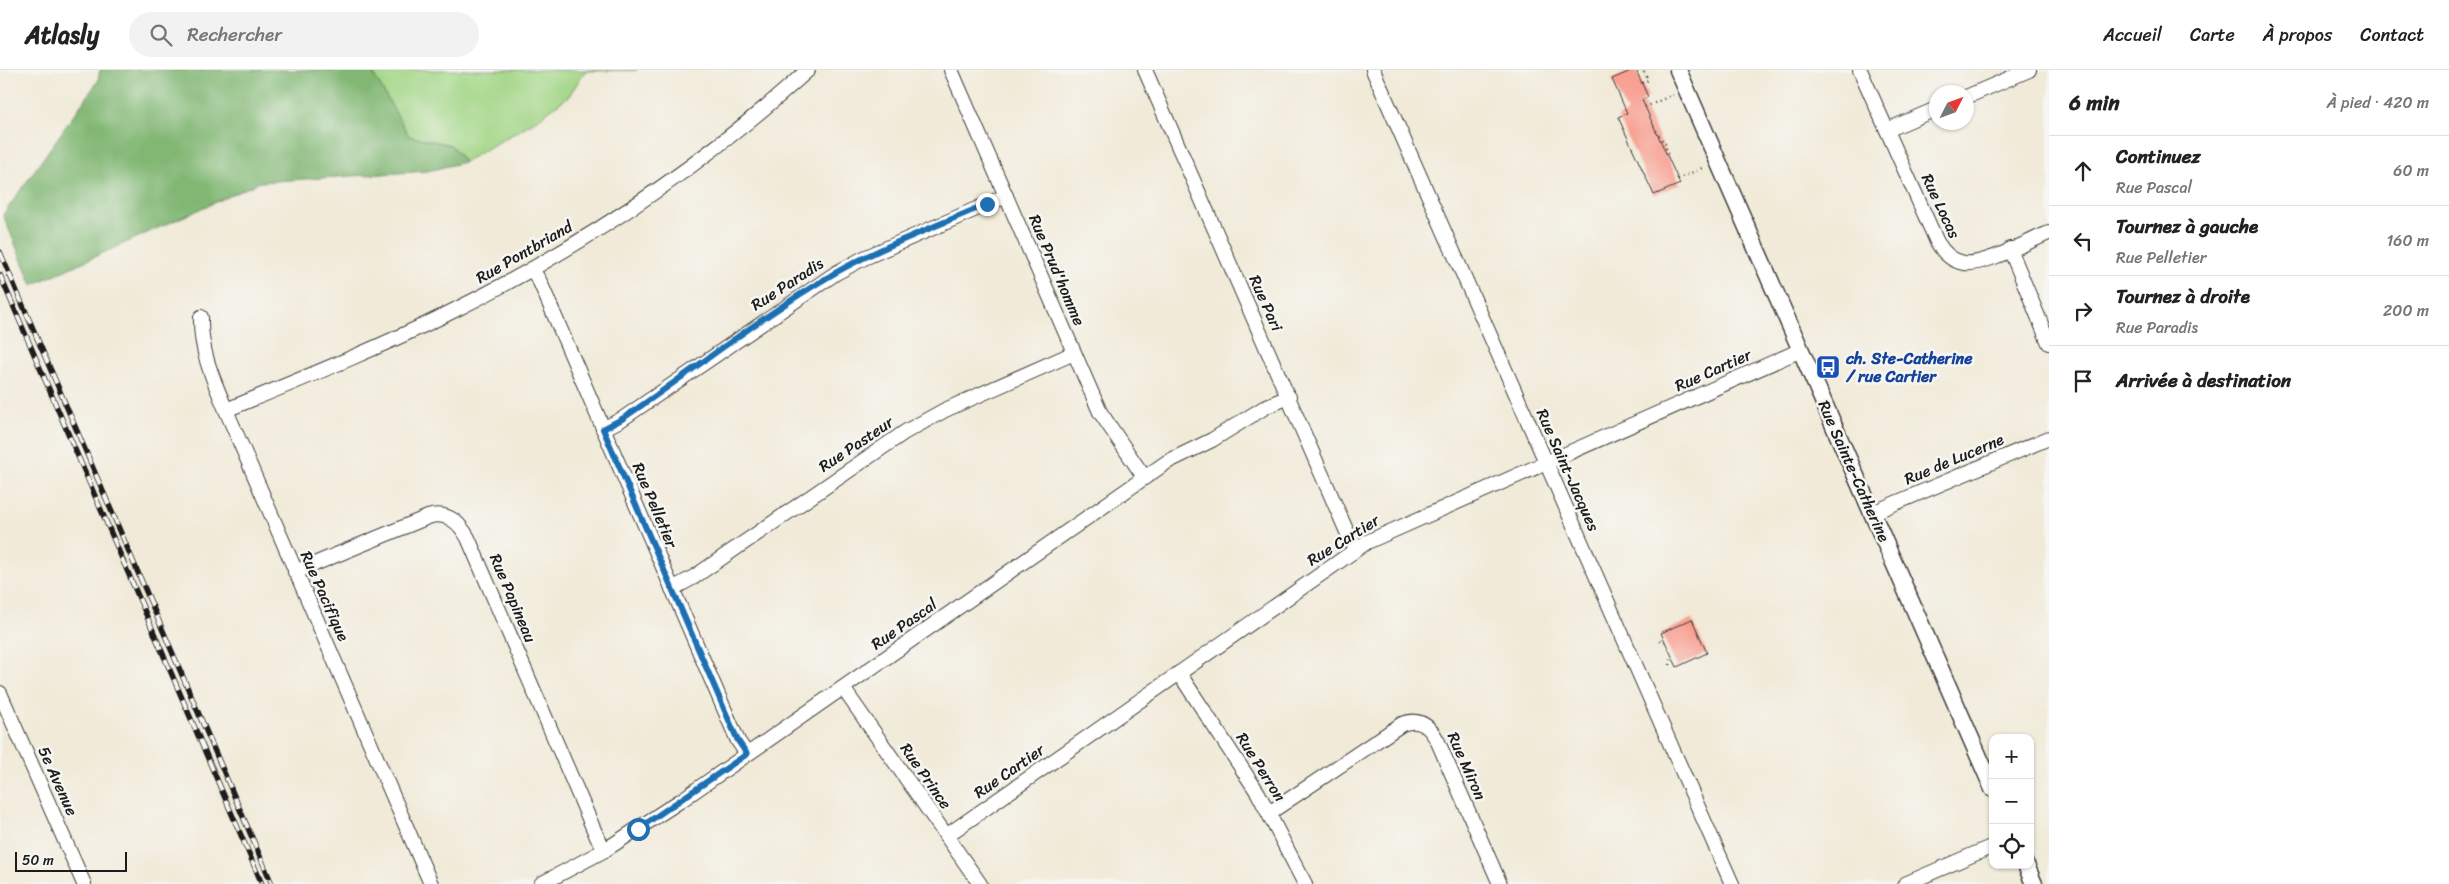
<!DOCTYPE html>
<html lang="fr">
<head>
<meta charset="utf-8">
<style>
  :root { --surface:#fff; --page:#f2f2f2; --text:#222; --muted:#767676; --line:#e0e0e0 }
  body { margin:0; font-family:Sriracha,sans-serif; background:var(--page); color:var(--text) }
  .controls { position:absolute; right:15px; bottom:15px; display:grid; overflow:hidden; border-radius:10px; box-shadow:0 1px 4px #0004 }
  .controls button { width:45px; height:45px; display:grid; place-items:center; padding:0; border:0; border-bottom:1px solid var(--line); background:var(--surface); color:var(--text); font:25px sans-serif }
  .compass { position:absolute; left:1929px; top:15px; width:45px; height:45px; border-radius:50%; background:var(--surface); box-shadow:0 1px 4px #0004; rotate:48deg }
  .scale { position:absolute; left:15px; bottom:12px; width:112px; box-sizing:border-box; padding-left:5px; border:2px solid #1c1c1c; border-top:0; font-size:14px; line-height:18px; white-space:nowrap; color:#1c1c1c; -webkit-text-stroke:4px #f6f6f2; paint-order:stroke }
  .stop { position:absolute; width:15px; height:15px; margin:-11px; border:4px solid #1f6fb2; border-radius:50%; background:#fff }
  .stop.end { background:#1f6fb2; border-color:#fff; box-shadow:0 1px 5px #0008 }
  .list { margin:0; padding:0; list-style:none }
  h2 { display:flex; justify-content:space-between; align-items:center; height:65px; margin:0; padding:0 20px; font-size:21px }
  h2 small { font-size:16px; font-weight:400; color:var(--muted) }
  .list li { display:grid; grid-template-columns:32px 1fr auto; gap:15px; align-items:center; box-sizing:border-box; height:70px; padding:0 20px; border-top:1px solid var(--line) }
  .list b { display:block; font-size:19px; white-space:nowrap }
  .list p { margin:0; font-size:16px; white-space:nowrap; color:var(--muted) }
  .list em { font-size:16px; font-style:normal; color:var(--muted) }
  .icon { flex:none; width:28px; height:28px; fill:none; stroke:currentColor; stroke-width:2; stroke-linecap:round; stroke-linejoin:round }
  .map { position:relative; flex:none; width:2049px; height:814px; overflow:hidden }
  header { display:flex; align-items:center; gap:30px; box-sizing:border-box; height:70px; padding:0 25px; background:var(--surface); border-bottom:1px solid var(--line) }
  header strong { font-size:24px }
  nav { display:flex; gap:28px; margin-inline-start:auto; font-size:18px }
  .search { width:350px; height:45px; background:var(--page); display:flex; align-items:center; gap:12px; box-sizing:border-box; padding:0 18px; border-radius:28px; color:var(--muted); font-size:19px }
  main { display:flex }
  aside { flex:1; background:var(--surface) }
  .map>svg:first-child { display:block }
  .green { fill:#a2d686; stroke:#5f7951 }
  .forest { fill:#81b773; stroke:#4e6a48 }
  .building { fill:#f89f91 }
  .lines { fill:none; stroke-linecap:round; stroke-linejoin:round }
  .minor-casing { stroke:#3c3b38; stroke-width:16 }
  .tertiary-casing { stroke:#3c3b38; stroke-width:19 }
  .path { stroke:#3c3b38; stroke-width:2.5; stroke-dasharray:1 4; stroke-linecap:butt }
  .minor { stroke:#fff; stroke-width:14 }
  .tertiary { stroke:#fff; stroke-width:16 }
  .rail-casing { stroke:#1c1c1c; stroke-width:5.5 }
  .rail { stroke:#f6f6f2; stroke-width:4; stroke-dasharray:11; stroke-linecap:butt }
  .route { stroke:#1f6fb2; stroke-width:6 }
  .labels { text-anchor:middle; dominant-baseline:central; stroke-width:5; stroke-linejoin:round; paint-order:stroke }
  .street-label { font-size:16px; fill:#1c1c1c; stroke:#f6f6f2 }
  .transit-label { font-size:16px; font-weight:bold; fill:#164399; stroke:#f6f6f2; text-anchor:start }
</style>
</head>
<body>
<header>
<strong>Atlasly</strong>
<div class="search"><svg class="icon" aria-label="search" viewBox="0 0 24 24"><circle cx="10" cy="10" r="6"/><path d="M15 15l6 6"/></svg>Rechercher</div>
<nav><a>Accueil</a><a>Carte</a><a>À propos</a><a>Contact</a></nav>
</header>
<main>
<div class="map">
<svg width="2049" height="814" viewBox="0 0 2049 814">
  <rect width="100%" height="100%" fill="#f6f6f2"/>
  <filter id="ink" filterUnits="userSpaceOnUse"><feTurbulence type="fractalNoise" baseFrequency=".02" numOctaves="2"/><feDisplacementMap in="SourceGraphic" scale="10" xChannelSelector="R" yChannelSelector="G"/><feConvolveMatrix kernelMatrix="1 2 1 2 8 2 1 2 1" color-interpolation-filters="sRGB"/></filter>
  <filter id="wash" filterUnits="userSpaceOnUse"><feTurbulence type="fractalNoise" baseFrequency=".0096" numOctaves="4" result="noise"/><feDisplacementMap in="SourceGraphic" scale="20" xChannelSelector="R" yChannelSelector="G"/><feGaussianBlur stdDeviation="1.12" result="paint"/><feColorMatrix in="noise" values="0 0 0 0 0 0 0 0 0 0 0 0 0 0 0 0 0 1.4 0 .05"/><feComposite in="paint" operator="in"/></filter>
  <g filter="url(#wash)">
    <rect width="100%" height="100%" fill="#f1ead8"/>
    <polygon class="green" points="371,0 637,0 585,1 569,26 532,53 464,92 451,75 409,66"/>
    <polygon class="forest" points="100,0 371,0 409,66 451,75 464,92 428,101 260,112 32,215 3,145 98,11"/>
    <g id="blocks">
      <g class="building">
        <polygon points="1633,0 1636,0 1648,27 1642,30 1680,114 1654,125 1618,47 1627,43 1612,9"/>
        <polygon points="1692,549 1707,583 1677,597 1661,563"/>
      </g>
    </g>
  </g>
  <g filter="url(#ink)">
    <use href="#blocks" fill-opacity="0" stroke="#3c3b38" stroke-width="1"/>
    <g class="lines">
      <defs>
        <g id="minor">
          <polyline points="951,0 1100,342 1144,407"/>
          <polyline points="1145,0 1347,462 1357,478"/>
          <polyline points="1373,0 1732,814"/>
          <path d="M1860,0l77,172c6,10 14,19 27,21 21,3 64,-22 85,-30"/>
          <polyline points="1966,27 2029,0"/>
          <polyline points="1887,60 1936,39"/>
          <polyline points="2010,179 2049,273"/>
          <polyline points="532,199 540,212 738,671 747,684"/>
          <path d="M201,247c-1,34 12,62 25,93l205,474"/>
          <path d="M226,340c73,-30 148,-60 219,-95 132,-65 254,-146 363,-245"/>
          <polyline points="603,359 622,349 836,203 864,188 1006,126"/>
          <polyline points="1872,443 2049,368"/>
          <path d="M295,502l133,-55c19,-6 31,5 40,21l129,299 8,13"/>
          <polyline points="672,519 694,507 905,362 945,340 1074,283"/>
          <polyline points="1179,603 1258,723 1305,814"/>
          <polyline points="843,618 980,814"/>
          <polyline points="0,623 84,814"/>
          <path d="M1269,743l133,-89c18,-7 28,2 36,18l62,142"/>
          <polyline points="946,766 1367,472 1801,280"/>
          <polyline points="541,814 605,780 683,729 1167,392 1212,370 1267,336 1289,327"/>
          <polyline points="1905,814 1993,776"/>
        </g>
        <g id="tertiary">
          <polyline points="1678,0 1993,719"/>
          <polyline points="2026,795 2034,814"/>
        </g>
      </defs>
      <use href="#minor" class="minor-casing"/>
      <use href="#tertiary" class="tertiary-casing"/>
      <g class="path">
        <polyline points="1642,13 1648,10 1643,0"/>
        <polyline points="1645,37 1673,25"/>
        <polyline points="1656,61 1665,74 1668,87"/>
        <polyline points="1678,109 1704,97"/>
        <polyline points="1660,570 1665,572"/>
        <polyline points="1670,595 1672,587"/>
      </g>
      <use href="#minor" class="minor"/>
      <use href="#tertiary" class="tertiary"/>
      <defs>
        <g id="rail">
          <polyline points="0,182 272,814"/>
          <polyline points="0,205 262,814"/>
        </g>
      </defs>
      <use href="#rail" class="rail-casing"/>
      <use href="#rail" class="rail"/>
    </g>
  </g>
  <g class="lines" filter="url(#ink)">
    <path class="route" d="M638,759l109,-75 -9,-13 -135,-312 19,-10c71,-48 139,-103 213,-146 48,-27 102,-47 152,-69"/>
  </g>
  <defs>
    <symbol id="bus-square" viewBox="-11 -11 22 22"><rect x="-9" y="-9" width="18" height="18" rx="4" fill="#1a4fb4" stroke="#f6f6f2"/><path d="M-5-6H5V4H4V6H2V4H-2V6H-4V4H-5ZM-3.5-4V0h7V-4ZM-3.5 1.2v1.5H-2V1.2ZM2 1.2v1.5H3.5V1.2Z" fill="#fff"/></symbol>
  </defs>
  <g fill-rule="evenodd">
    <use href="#bus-square" x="1814" y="283" width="28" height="28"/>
  </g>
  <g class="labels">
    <g class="street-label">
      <text transform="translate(1941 136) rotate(65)">Rue Locas</text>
      <text transform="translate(524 182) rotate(-30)">Rue Pontbriand</text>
      <text transform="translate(1057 200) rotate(67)">Rue Prud'homme</text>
      <text transform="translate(787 214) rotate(-33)">Rue Paradis</text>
      <text transform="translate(1266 233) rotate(66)">Rue Pari</text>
      <text transform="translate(1713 300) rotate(-24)">Rue Cartier</text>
      <text transform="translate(856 374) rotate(-34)">Rue Pasteur</text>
      <text transform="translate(1954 389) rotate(-23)">Rue de Lucerne</text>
      <text transform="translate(1568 400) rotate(66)">Rue Saint-Jacques</text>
      <text transform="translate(1854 401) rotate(66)">Rue Sainte-Catherine</text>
      <text transform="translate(655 435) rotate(67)">Rue Pelletier</text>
      <text transform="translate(1343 470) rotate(-32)">Rue Cartier</text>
      <text transform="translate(325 526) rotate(66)">Rue Pacifique</text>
      <text transform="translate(513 528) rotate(67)">Rue Papineau</text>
      <text transform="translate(904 554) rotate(-35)">Rue Pascal</text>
      <text transform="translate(1467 696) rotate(66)">Rue Miron</text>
      <text transform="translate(1261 697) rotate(58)">Rue Perron</text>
      <text transform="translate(1009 701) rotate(-35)">Rue Cartier</text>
      <text transform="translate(926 706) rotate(55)">Rue Prince</text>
      <text transform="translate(58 711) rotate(66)">5e Avenue</text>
    </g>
    <g class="transit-label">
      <text x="1846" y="288">ch. Ste-Catherine<tspan x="1846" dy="18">/ rue Cartier</tspan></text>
    </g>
  </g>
</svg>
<div class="controls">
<button>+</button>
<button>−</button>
<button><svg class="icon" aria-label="locate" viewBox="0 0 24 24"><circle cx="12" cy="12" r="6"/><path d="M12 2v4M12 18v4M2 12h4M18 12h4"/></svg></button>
</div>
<svg class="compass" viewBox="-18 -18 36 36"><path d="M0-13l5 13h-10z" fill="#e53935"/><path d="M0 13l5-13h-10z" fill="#767676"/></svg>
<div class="scale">50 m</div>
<div class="stop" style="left:638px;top:759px"></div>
<div class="stop end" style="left:987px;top:134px"></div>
</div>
<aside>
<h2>6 min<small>À pied · 420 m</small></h2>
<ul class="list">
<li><svg class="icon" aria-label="ahead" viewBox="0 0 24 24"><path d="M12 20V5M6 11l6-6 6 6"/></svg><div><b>Continuez</b><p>Rue Pascal</p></div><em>60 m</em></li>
<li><svg class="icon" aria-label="left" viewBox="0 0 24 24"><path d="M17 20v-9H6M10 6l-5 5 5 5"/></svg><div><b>Tournez à gauche</b><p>Rue Pelletier</p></div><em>160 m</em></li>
<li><svg class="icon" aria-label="right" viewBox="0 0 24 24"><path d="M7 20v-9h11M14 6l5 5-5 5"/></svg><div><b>Tournez à droite</b><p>Rue Paradis</p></div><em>200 m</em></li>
<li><svg class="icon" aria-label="arrive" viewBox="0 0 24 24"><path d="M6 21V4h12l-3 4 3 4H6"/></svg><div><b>Arrivée à destination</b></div></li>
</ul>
</aside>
</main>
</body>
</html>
